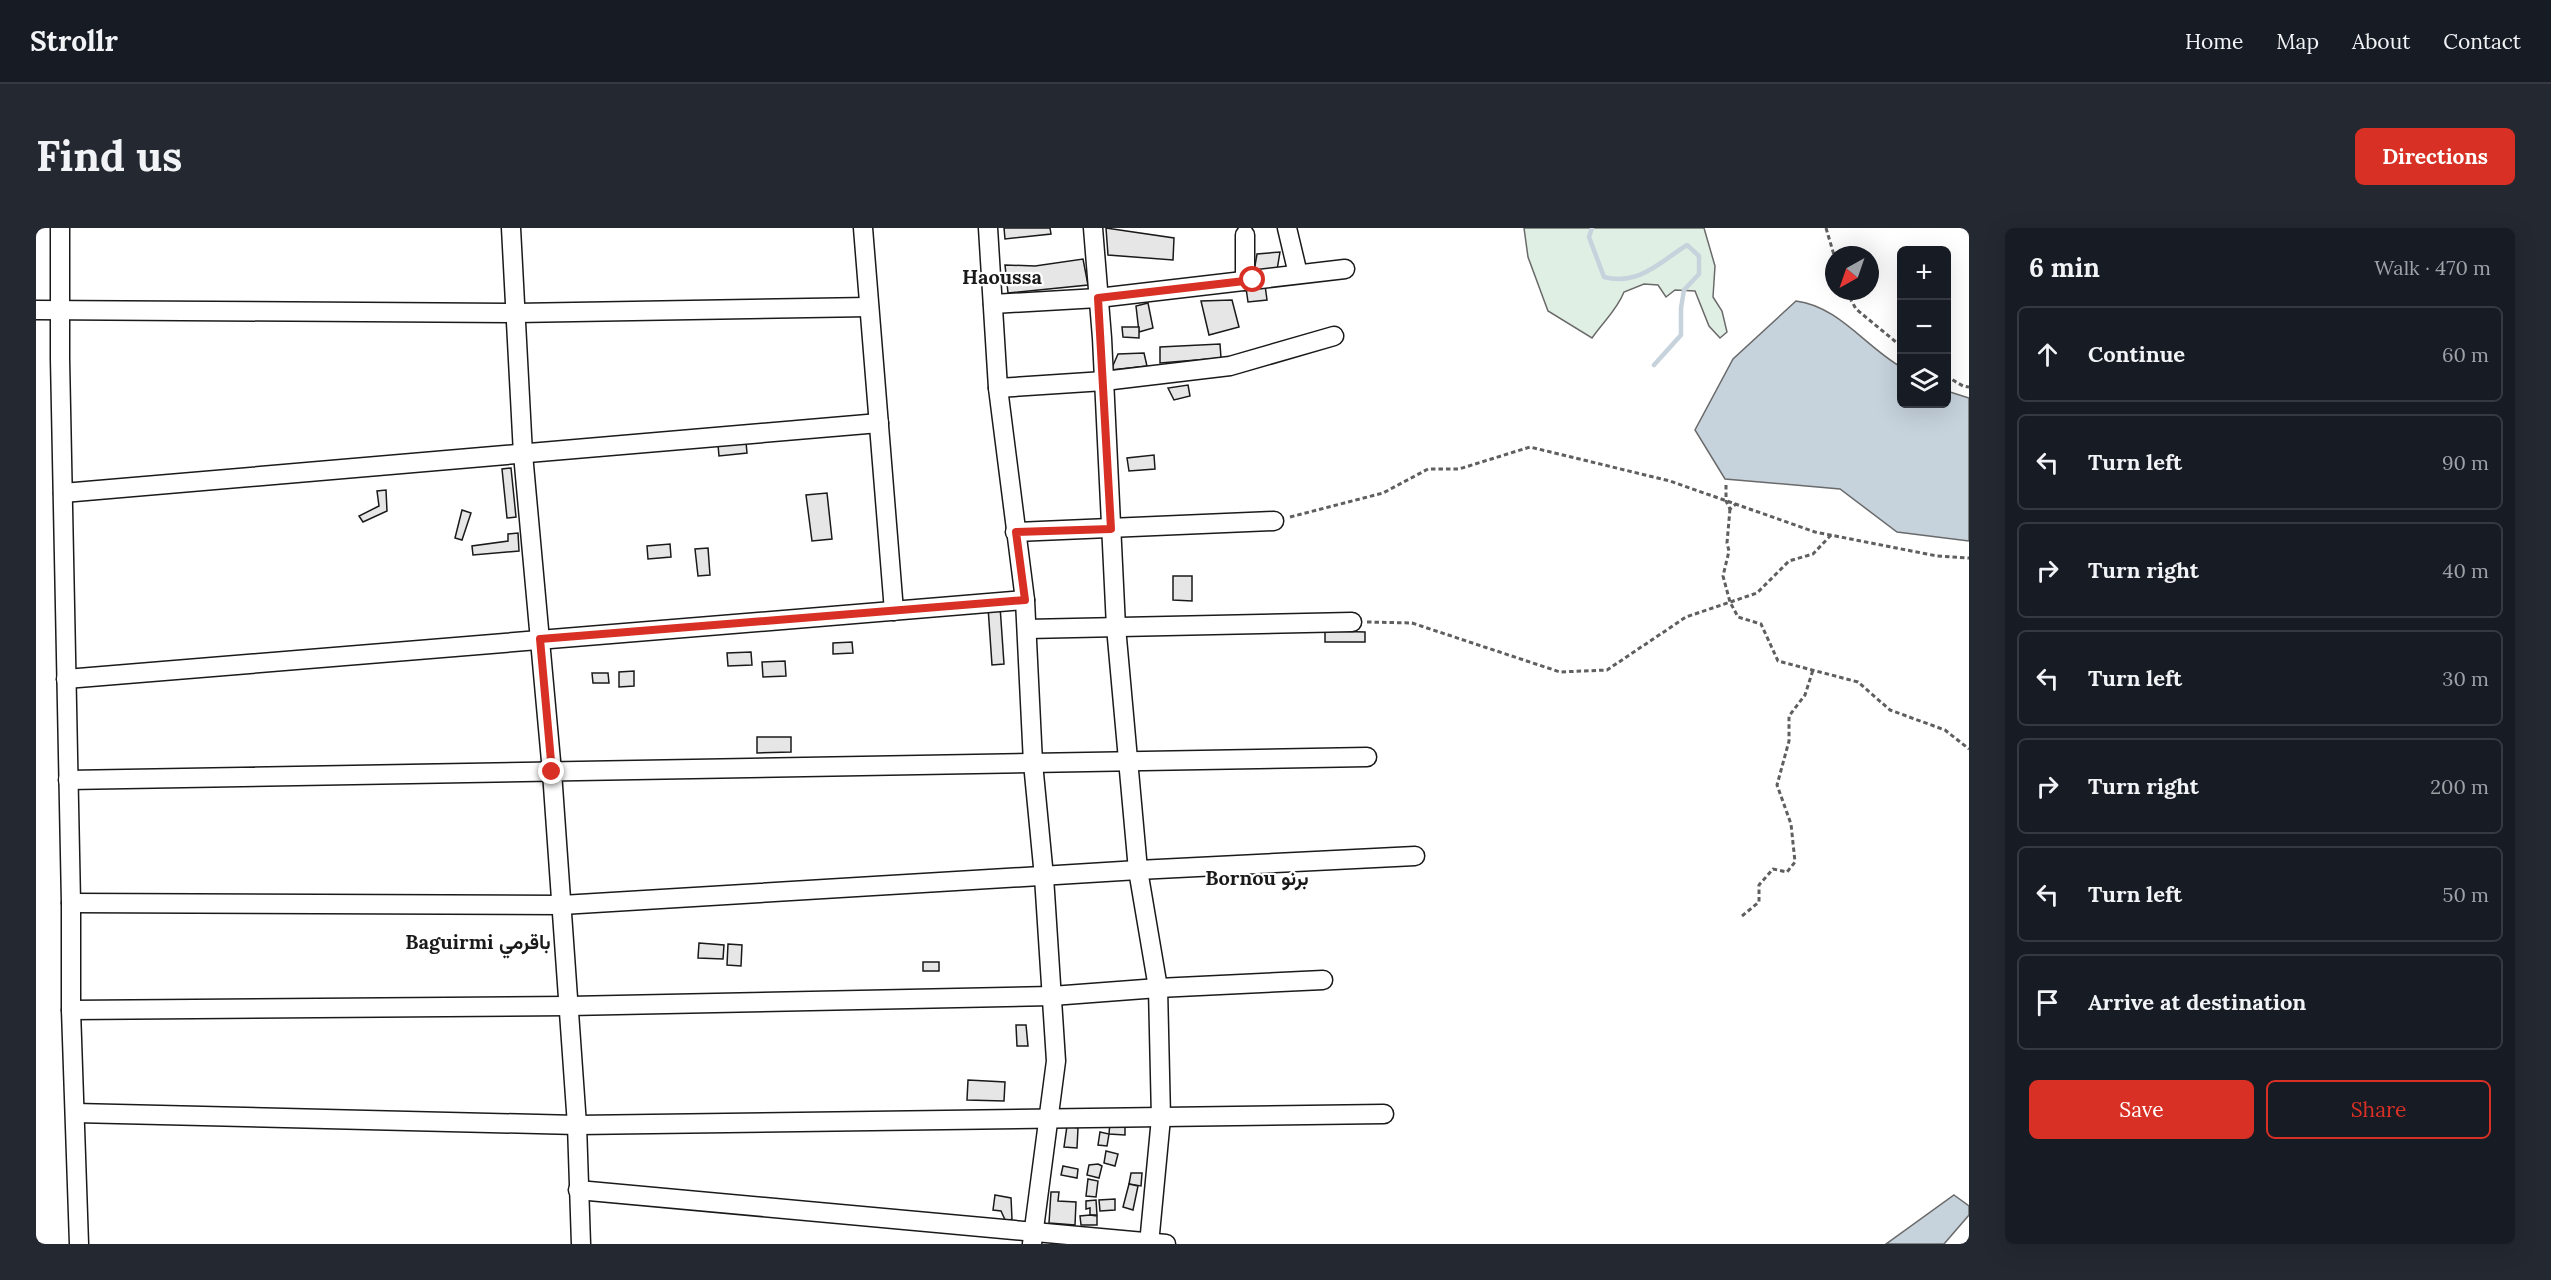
<!DOCTYPE html>
<html lang="en">
<head>
<meta charset="utf-8">
<style>
  :root { --surface:#171b24; --page:#242831; --text:#f1f3f6; --muted:#9ea1a6; --line:#363941; --accent:#d93025 }
  body { margin:0; font-family:Lora,Vazirmatn,serif; background:var(--page); color:var(--text) }
  .controls { position:absolute; right:18px; top:18px; display:grid; overflow:hidden; border-radius:9px; box-shadow:0 6px 24px #0002 }
  .controls button { width:54px; height:54px; display:grid; place-items:center; padding:0; border:0; border-bottom:2px solid var(--line); background:var(--surface); color:var(--text); font:30px sans-serif }
  .compass { position:absolute; left:1789px; top:18px; width:54px; height:54px; border-radius:50%; background:var(--surface); box-shadow:0 6px 24px #0002; rotate:220deg }
  .stop { position:absolute; width:18px; height:18px; margin:-14px; border:4px solid #d93025; border-radius:50%; background:#fff }
  .stop.end { background:#d93025; border-color:#fff; box-shadow:0 2px 6px #0008 }
  .list { margin:0; padding:0; list-style:none }
  h2 { display:flex; justify-content:space-between; align-items:center; height:78px; margin:0; padding:0 24px; font-size:26px }
  h2 small { font-size:20px; font-weight:400; color:var(--muted) }
  .list li { display:grid; grid-template-columns:39px 1fr auto; gap:18px; align-items:center; box-sizing:border-box; height:96px; margin:0 12px 12px; padding:0 12px; border:2px solid var(--line); border-radius:9px }
  .list b { display:block; font-size:22px; white-space:nowrap }
  .list em { font-size:20px; font-style:normal; color:var(--muted) }
  .actions { display:flex; gap:12px; padding:18px 24px }
  .actions a { flex:1; padding:14px 0; border:2px solid var(--accent); border-radius:9px; text-align:center; font-size:21px; color:var(--accent) }
  .actions .main { background:var(--accent); color:#fff }
  .icon { flex:none; width:33px; height:33px; fill:none; stroke:currentColor; stroke-width:2; stroke-linecap:round; stroke-linejoin:round }
  .map { position:relative; flex:none; width:1933px; height:1016px; overflow:hidden; border-radius:9px }
  header { display:flex; align-items:center; gap:36px; box-sizing:border-box; height:84px; padding:0 30px; background:var(--surface); border-bottom:2px solid var(--line) }
  header strong { font-size:28px }
  nav { display:flex; gap:33px; margin-inline-start:auto; font-size:21px }
  .intro { display:flex; align-items:center; justify-content:space-between; box-sizing:border-box; height:144px; padding:0 36px }
  h1 { margin:0; font-size:42px }
  .button { padding:15px 27px; border-radius:9px; background:var(--accent); color:#fff; font-size:21px; font-weight:700 }
  main { display:flex; gap:36px; padding:0 36px }
  aside { flex:1; background:var(--surface); border-radius:9px; box-shadow:0 6px 24px #0002 }
  .map>svg:first-child { display:block }
  .green { fill:#e0efe3; stroke:#6a6a6a; stroke-width:1.5 }
  .water { fill:#c6d2dc; stroke:#6a6a6a; stroke-width:1.5 }
  .lines { fill:none; stroke-linecap:round; stroke-linejoin:round }
  .stream { stroke:#c6d2dc; stroke-width:4.5 }
  .building { fill:#e6e6e6; stroke:#1a1a1a; stroke-width:1.5 }
  .minor-casing { stroke:#1a1a1a; stroke-width:21 }
  .path { stroke:#5f5f5f; stroke-width:3; stroke-dasharray:4.5 3; stroke-linecap:butt }
  .minor { stroke:#fff; stroke-width:18 }
  .route { stroke:#d93025; stroke-width:8 }
  .labels { text-anchor:middle; dominant-baseline:central; stroke-width:4.5; stroke-linejoin:round; paint-order:stroke }
  .quarter-label { font-size:20px; font-weight:bold; fill:#1a1a1a; stroke:#fff }
</style>
</head>
<body>
<header>
<strong>Strollr</strong>
<nav><a>Home</a><a>Map</a><a>About</a><a>Contact</a></nav>
</header>
<div class="intro"><h1>Find us</h1><a class="button">Directions</a></div>
<main>
<div class="map">
<svg width="1933" height="1016" viewBox="0 0 1933 1016">
  <rect width="100%" height="100%" fill="#fff"/>
  <path class="green" d="M1488,0h180l11,38 -2,31 9,14 5,21 -7,6 -11,-12 -14,-35 -20,-1 -9,7 -8,-12 -14,-1 -20,8c-7,18 -21,30 -32,46l-44,-27 -20,-54z"/>
  <g class="water">
    <path d="M1760,73c42,5 70,46 105,66l1,37h44l1,-13 22,7v143l-72,-9 -57,-43 -115,-10 -30,-49 38,-71z"/>
    <polygon points="1918,967 1933,978 1933,987 1908,1016 1850,1016"/>
  </g>
  <g class="lines">
    <path class="stream" d="M1556,0l-3,9 15,40c35,9 56,-15 83,-32l12,11v18l-15,16 -3,18v27l-27,30"/>
  </g>
  <g class="building">
    <polygon points="968,0 1014,0 1015,6 969,11"/>
    <polygon points="1070,0 1138,10 1137,32 1072,27"/>
    <polygon points="1244,24 1241,42 1218,43 1221,26"/>
    <polygon points="1047,31 1052,57 972,65 969,37 999,38"/>
    <polygon points="1229,57 1231,72 1212,74 1210,60"/>
    <polygon points="1196,72 1203,99 1173,107 1165,73"/>
    <polygon points="1112,75 1117,100 1103,104 1100,78"/>
    <polygon points="1086,99 1103,99 1103,110 1087,109"/>
    <polygon points="1184,116 1185,130 1124,135 1124,119"/>
    <polygon points="1108,125 1111,138 1075,142 1082,126"/>
    <polygon points="1152,157 1154,168 1138,172 1132,160"/>
    <polygon points="710,214 711,225 683,228 682,217"/>
    <polygon points="1118,227 1119,241 1093,243 1091,230"/>
    <polygon points="475,240 480,289 471,290 466,241"/>
    <polygon points="350,262 351,283 327,294 323,288 343,278 341,263"/>
    <polygon points="791,265 796,311 776,313 770,267"/>
    <polygon points="426,282 435,285 426,312 419,310"/>
    <polygon points="482,305 483,323 437,327 436,318 472,313 472,306"/>
    <polygon points="634,316 635,329 612,331 611,318"/>
    <polygon points="672,320 674,347 662,348 659,321"/>
    <polygon points="1137,348 1156,348 1156,373 1137,372"/>
    <polygon points="964,378 968,436 956,437 952,379"/>
    <polygon points="1289,403 1329,404 1329,414 1289,414"/>
    <polygon points="816,414 817,425 797,426 797,415"/>
    <polygon points="715,424 716,437 692,438 691,425"/>
    <polygon points="749,433 750,448 727,449 726,434"/>
    <polygon points="598,443 598,458 583,459 583,444"/>
    <polygon points="556,445 572,445 573,455 557,455"/>
    <polygon points="721,509 755,509 755,524 721,525"/>
    <polygon points="663,715 688,717 687,731 662,730"/>
    <polygon points="692,716 706,717 705,738 691,737"/>
    <rect x="887" y="734" width="16" height="9"/>
    <polygon points="980,797 990,797 992,818 981,818"/>
    <polygon points="932,852 969,854 968,873 931,872"/>
    <polygon points="1074,894 1089,895 1089,907 1073,906"/>
    <polygon points="1031,898 1042,900 1041,920 1028,919"/>
    <polygon points="1064,904 1073,906 1071,918 1062,917"/>
    <polygon points="1070,923 1082,926 1079,938 1068,935"/>
    <polygon points="1062,936 1066,938 1063,950 1051,947 1053,937"/>
    <polygon points="1027,938 1042,941 1041,950 1025,947"/>
    <polygon points="1095,945 1106,945 1105,958 1093,956"/>
    <polygon points="1052,951 1062,953 1060,969 1050,968"/>
    <polygon points="1093,956 1102,958 1097,982 1087,979"/>
    <polygon points="1015,964 1023,964 1022,973 1040,974 1039,997 1013,995"/>
    <polygon points="959,967 975,970 976,991 970,994 965,983 957,982"/>
    <polygon points="1079,971 1079,982 1064,983 1063,972"/>
    <polygon points="1060,972 1061,987 1054,987 1054,980 1050,981 1050,973"/>
    <polygon points="1054,987 1061,988 1061,997 1045,997 1044,988"/>
  </g>
  <g class="lines">
    <defs>
      <g id="minor">
        <polyline points="24,0 24,131 35,675 35,782 43,1016"/>
        <polyline points="475,0 487,226 516,544 541,897 545,1016"/>
        <polyline points="827,0 858,383"/>
        <polyline points="952,0 962,160 989,372 997,535 1008,649 1020,833 996,1016"/>
        <polyline points="1057,0 1066,110 1080,399 1102,642 1122,760 1125,890 1113,1016"/>
        <polyline points="1251,0 1262,46"/>
        <polyline points="1209,7 1209,53"/>
        <polyline points="957,76 1062,70 1309,41"/>
        <polyline points="0,82 480,85 833,79"/>
        <polyline points="962,160 1068,153 1194,138 1298,108"/>
        <polyline points="27,265 843,195"/>
        <polyline points="979,304 1238,293"/>
        <polyline points="991,401 1316,394"/>
        <polyline points="30,451 989,372"/>
        <polyline points="32,552 1331,529"/>
        <polyline points="35,675 526,677 1102,642 1379,628"/>
        <polyline points="35,782 533,778 1016,768 1122,760 1287,752"/>
        <polyline points="39,885 541,897 1348,886"/>
        <polyline points="542,962 1130,1016"/>
      </g>
    </defs>
    <use href="#minor" class="minor-casing"/>
    <g class="path">
      <polyline points="1790,0 1798,27"/>
      <polyline points="1810,63 1820,81 1866,119"/>
      <polyline points="1910,148 1927,158 1933,159"/>
      <polyline points="1690,257 1690,273 1694,281 1700,276"/>
      <polyline points="1694,281 1691,315 1693,323 1687,348 1694,374 1702,389 1725,396 1742,433 1822,454 1854,482 1909,502 1933,521"/>
      <polyline points="1254,289 1347,265 1392,241 1423,241 1494,219 1634,253 1779,304 1901,328 1933,330"/>
      <polyline points="1331,394 1376,395 1524,444 1571,442 1650,389 1721,365 1753,333 1777,326 1795,307"/>
      <polyline points="1706,688 1723,674 1723,657 1737,641 1751,644 1759,634 1755,596 1741,557 1753,513 1753,488 1769,467 1777,442"/>
    </g>
    <use href="#minor" class="minor"/>
  </g>
  <g class="lines">
    <polyline class="route" points="516,544 504,411 989,372 980,304 1075,301 1062,70 1217,52"/>
  </g>
  <g class="labels">
    <g class="quarter-label">
      <text x="966" y="48">Haoussa</text>
      <text x="1221" y="649">Bornou برنو</text>
      <text x="442" y="713">Baguirmi باقرمي</text>
    </g>
  </g>
</svg>
<div class="controls">
<button>+</button>
<button>−</button>
<button><svg class="icon" aria-label="layers" viewBox="0 0 24 24"><path d="M12 4l9 5-9 5-9-5zM3 14l9 5 9-5"/></svg></button>
</div>
<svg class="compass" viewBox="-18 -18 36 36"><path d="M0-13l5 13h-10z" fill="#e53935"/><path d="M0 13l5-13h-10z" fill="#9ea1a6"/></svg>
<div class="stop" style="left:1217px;top:52px"></div>
<div class="stop end" style="left:516px;top:544px"></div>
</div>
<aside>
<h2>6 min<small>Walk · 470 m</small></h2>
<ul class="list">
<li><svg class="icon" aria-label="ahead" viewBox="0 0 24 24"><path d="M12 20V5M6 11l6-6 6 6"/></svg><div><b>Continue</b></div><em>60 m</em></li>
<li><svg class="icon" aria-label="left" viewBox="0 0 24 24"><path d="M17 20v-9H6M10 6l-5 5 5 5"/></svg><div><b>Turn left</b></div><em>90 m</em></li>
<li><svg class="icon" aria-label="right" viewBox="0 0 24 24"><path d="M7 20v-9h11M14 6l5 5-5 5"/></svg><div><b>Turn right</b></div><em>40 m</em></li>
<li><svg class="icon" aria-label="left" viewBox="0 0 24 24"><path d="M17 20v-9H6M10 6l-5 5 5 5"/></svg><div><b>Turn left</b></div><em>30 m</em></li>
<li><svg class="icon" aria-label="right" viewBox="0 0 24 24"><path d="M7 20v-9h11M14 6l5 5-5 5"/></svg><div><b>Turn right</b></div><em>200 m</em></li>
<li><svg class="icon" aria-label="left" viewBox="0 0 24 24"><path d="M17 20v-9H6M10 6l-5 5 5 5"/></svg><div><b>Turn left</b></div><em>50 m</em></li>
<li><svg class="icon" aria-label="arrive" viewBox="0 0 24 24"><path d="M6 21V4h12l-3 4 3 4H6"/></svg><div><b>Arrive at destination</b></div></li>
</ul>
<div class="actions"><a class="main">Save</a><a>Share</a></div>
</aside>
</main>
</body>
</html>
